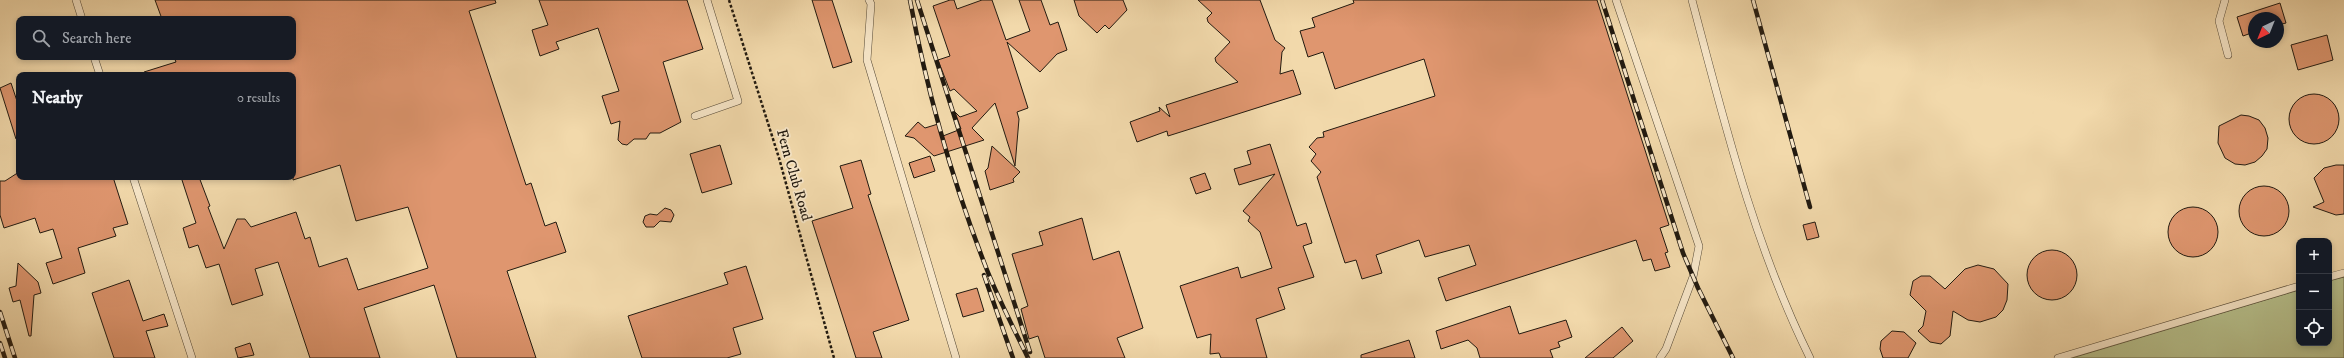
<!DOCTYPE html>
<html lang="en">
<head>
<meta charset="utf-8">
<style>
  :root { --surface:#171b24; --page:#20242c; --text:#f1f3f6; --muted:#9ea1a6; --line:#363941 }
  body { margin:0; font-family:"IM FELL DW Pica",serif; background:var(--page); color:var(--text) }
  .controls { position:absolute; right:12px; bottom:12px; display:grid; overflow:hidden; border-radius:8px; box-shadow:0 2px 6px #0003 }
  .controls button { width:36px; height:36px; display:grid; place-items:center; padding:0; border:0; border-bottom:1px solid var(--line); background:var(--surface); color:var(--text); font:20px sans-serif }
  .compass { position:absolute; left:2248px; top:12px; width:36px; height:36px; border-radius:50%; background:var(--surface); box-shadow:0 2px 6px #0003; rotate:223deg }
  .list { margin:0; padding:0; list-style:none }
  h2 { display:flex; justify-content:space-between; align-items:center; height:52px; margin:0; padding:0 16px; font-size:17px }
  h2 small { font-size:13px; font-weight:400; color:var(--muted) }
  .icon { flex:none; width:22px; height:22px; fill:none; stroke:currentColor; stroke-width:2; stroke-linecap:round; stroke-linejoin:round }
  .map { position:relative; flex:none; width:2344px; height:358px; overflow:hidden }
  .search { position:absolute; background:var(--surface); box-shadow:0 2px 6px #0003; left:16px; top:16px; width:280px; height:44px; display:flex; align-items:center; gap:10px; box-sizing:border-box; padding:0 14px; border-radius:8px; color:var(--muted); font-size:15px }
  .panel { position:absolute; background:var(--surface); box-shadow:0 2px 6px #0003; left:16px; top:72px; width:280px; height:108px; border-radius:8px }
  .map>svg:first-child { display:block }
  .green { fill:#b6c08c; stroke:#6c6d4e }
  .building { fill:#df966f; stroke:#221a10 }
  .lines { fill:none; stroke-linecap:round; stroke-linejoin:round }
  .service-casing { stroke:#564a37; stroke-width:8 }
  .path { stroke:#221a10; stroke-width:2.5; stroke-dasharray:3 2; stroke-linecap:butt }
  .service { stroke:#f7e6c8; stroke-width:7 }
  .rail-casing { stroke:#221a10; stroke-width:4.5 }
  .rail { stroke:#f7e6c8; stroke-width:3; stroke-dasharray:9; stroke-linecap:butt }
  .labels { text-anchor:middle; dominant-baseline:central; stroke-width:3.5; stroke-linejoin:round; paint-order:stroke }
  .street-label { font-size:15px; fill:#221a10; stroke:#f7e6c8 }
</style>
</head>
<body>
<div class="map">
<svg width="2344" height="358" viewBox="0 0 2344 358">
  <rect width="100%" height="100%" fill="#f2d9ab"/>
  <filter id="stains"><feTurbulence type="fractalNoise" baseFrequency=".005" numOctaves="4"/><feColorMatrix values="0 0 0 0 .2 0 0 0 0 .09 0 0 0 0 .02 0 0 0 .5 -.17"/></filter>
  <radialGradient id="worn" r=".72"><stop offset=".6" stop-color="#630" stop-opacity="0"/><stop offset="1" stop-color="#630" stop-opacity=".3"/></radialGradient>
  <polygon class="green" points="2344,277 2344,358 2072,358 2299,290 2299,343 2329,343 2329,281"/>
  <g class="building">
    <polygon points="155,0 495,0 496,3 469,11 526,185 531,183 545,226 556,222 566,252 507,271 536,358 457,358 434,285 364,308 380,358 310,358 278,262 255,269 263,295 232,305 219,264 206,268 198,245 189,248 183,228 196,223 181,177 199,177 210,206 208,207 224,249 237,219 245,219 251,227 296,212 305,239 310,237 319,267 347,258 358,290 428,268 408,207 356,221 340,165 293,180 293,75 144,75 144,72 176,62 174,57 293,57 293,19 162,19"/>
    <polygon points="539,0 687,0 703,49 663,62 681,122 660,133 650,133 646,139 634,139 627,145 622,144 618,140 620,121 611,124 602,96 619,91 598,28 556,42 559,49 540,56 532,30 548,25"/>
    <polygon points="812,0 832,0 852,62 833,68"/>
    <polygon points="950,0 954,0 957,9 982,0 992,0 1006,40 1030,31 1019,0 1041,0 1050,25 1058,22 1067,50 1057,54 1040,72 1007,42 1028,108 1017,112 1019,119 1015,166 995,103 972,128 984,140 934,156 914,138 905,136 918,122 925,128 938,124 943,136 961,129 955,112 960,117 977,111 954,89 950,91 938,60 950,56 933,6"/>
    <polygon points="1074,0 1123,0 1127,10 1109,29 1105,25 1097,33 1079,16"/>
    <polygon points="1198,0 1260,0 1275,40 1285,48 1282,52 1280,74 1293,70 1301,94 1168,136 1167,131 1137,142 1130,122 1160,111 1159,107 1170,117 1166,105 1238,82 1216,62 1215,58 1230,42 1208,22 1207,18 1212,13"/>
    <polygon points="1353,0 1597,0 1669,225 1660,228 1668,252 1665,253 1670,267 1655,271 1651,259 1643,261 1636,240 1446,301 1438,278 1476,265 1469,245 1425,257 1419,240 1376,255 1382,273 1362,279 1356,260 1345,263 1317,177 1321,172 1311,161 1316,154 1309,147 1317,138 1324,137 1323,132 1435,96 1424,59 1335,89 1323,52 1308,57 1300,31 1315,27 1312,18 1354,3"/>
    <polygon points="2280,3 2286,23 2278,25 2278,18 2254,18 2254,32 2243,36 2237,17"/>
    <polygon points="2327,35 2333,60 2298,70 2291,45"/>
    <polygon points="11,83 19,107 19,138 16,139 0,88"/>
    <circle cx="2314" cy="119" r="25"/>
    <polygon points="2241,115 2249,116 2259,120 2265,128 2268,138 2267,149 2262,156 2255,162 2245,165 2235,164 2225,158 2218,143 2219,126"/>
    <polygon points="1270,144 1297,226 1306,223 1312,243 1303,246 1314,277 1278,288 1285,309 1256,319 1267,358 1221,358 1219,353 1210,354 1211,334 1197,338 1180,286 1238,267 1241,278 1272,268 1260,232 1248,221 1250,217 1243,211 1275,174 1239,185 1234,169 1251,164 1247,151"/>
    <polygon points="720,145 732,184 702,193 690,154"/>
    <polygon points="992,146 1020,172 1013,179 1014,182 990,190 985,171 988,168"/>
    <polygon points="930,156 935,171 914,178 909,163"/>
    <polygon points="861,160 871,194 868,195 909,320 873,332 882,358 856,358 812,221 853,208 840,166"/>
    <polygon points="2336,165 2344,165 2344,214 2336,215 2313,207 2324,202 2314,178 2324,168"/>
    <polygon points="19,172 19,177 113,177 128,224 113,228 116,236 78,248 85,273 53,284 46,263 62,258 53,229 40,233 35,218 4,228 0,215 0,181 5,181"/>
    <polygon points="1205,173 1211,189 1196,194 1190,178"/>
    <circle cx="2264" cy="211" r="25"/>
    <circle cx="2193" cy="232" r="25"/>
    <polygon points="665,208 671,210 674,215 671,222 660,221 654,227 646,227 643,222 645,216 650,214 657,215"/>
    <polygon points="1082,218 1093,260 1119,251 1143,328 1117,338 1125,358 1045,358 1038,336 1029,339 1021,309 1028,306 1012,254 1043,245 1039,232"/>
    <polygon points="1815,222 1819,237 1807,240 1803,225"/>
    <circle cx="2052" cy="275" r="25"/>
    <polygon points="18,263 38,282 41,293 34,295 31,336 29,336 20,300 13,302 9,288 16,286"/>
    <polygon points="1978,265 1994,269 2008,284 2007,300 2003,310 1996,317 1980,322 1968,320 1953,311 1950,336 1941,344 1930,342 1918,331 1923,326 1926,311 1910,295 1913,281 1921,276 1930,276 1945,289 1965,269"/>
    <polygon points="746,266 763,319 733,328 741,354 727,358 642,358 628,316 728,284 724,273"/>
    <polygon points="129,280 143,321 164,314 168,326 146,331 155,358 114,358 92,293"/>
    <polygon points="977,288 984,311 963,317 956,294"/>
    <polygon points="1510,306 1519,334 1566,320 1572,337 1558,342 1560,347 1550,350 1553,358 1480,358 1477,348 1468,340 1441,349 1436,331"/>
    <polygon points="1622,327 1633,341 1613,358 1585,358"/>
    <polygon points="1892,331 1904,332 1916,343 1908,358 1883,358 1880,349 1881,341"/>
    <polygon points="1409,340 1415,358 1361,358 1361,355"/>
    <polygon points="250,343 254,355 238,358 235,348"/>
  </g>
  <g class="lines">
    <defs>
      <g id="service">
        <polyline points="76,0 82,19"/>
        <polyline points="869,0 871,4 867,60 956,358"/>
        <polyline points="1616,0 1699,246 1693,277 1666,349 1660,358"/>
        <path d="M1692,0c32,121 62,245 118,358"/>
        <polyline points="2225,0 2219,21 2228,55"/>
        <polyline points="94,57 100,75"/>
        <polyline points="695,116 738,101 707,0"/>
        <polyline points="133,177 192,358"/>
        <polyline points="2329,277 2344,273"/>
        <polyline points="2058,358 2299,286"/>
      </g>
    </defs>
    <use href="#service" class="service-casing"/>
    <polyline class="path" points="729,0 779,158 834,358"/>
    <use href="#service" class="service"/>
    <defs>
      <g id="rail">
        <path d="M910,0c17,92 43,183 77,270 12,30 27,59 41,88"/>
        <polyline points="917,0 1030,352"/>
        <polyline points="1602,0 1683,253 1698,288 1733,358"/>
        <polyline points="1753,0 1810,207"/>
        <polyline points="984,275 1013,358"/>
        <polyline points="0,312 15,358"/>
        <polyline points="0,343 5,358"/>
      </g>
    </defs>
    <use href="#rail" class="rail-casing"/>
    <use href="#rail" class="rail"/>
  </g>
  <g class="labels">
    <g class="street-label">
      <text transform="translate(794 175) rotate(74)">Fern Club Road</text>
    </g>
  </g>
  <rect width="100%" height="100%" filter="url(#stains)"/>
  <rect width="100%" height="100%" fill="url(#worn)"/>
</svg>
<div class="controls">
<button>+</button>
<button>−</button>
<button><svg class="icon" aria-label="locate" viewBox="0 0 24 24"><circle cx="12" cy="12" r="6"/><path d="M12 2v4M12 18v4M2 12h4M18 12h4"/></svg></button>
</div>
<svg class="compass" viewBox="-18 -18 36 36"><path d="M0-13l5 13h-10z" fill="#e53935"/><path d="M0 13l5-13h-10z" fill="#9ea1a6"/></svg>
<div class="search"><svg class="icon" aria-label="search" viewBox="0 0 24 24"><circle cx="10" cy="10" r="6"/><path d="M15 15l6 6"/></svg>Search here</div>
<section class="panel">
<h2>Nearby<small>0 results</small></h2>
<ul class="list">
</ul>
</section>
</div>
</body>
</html>
